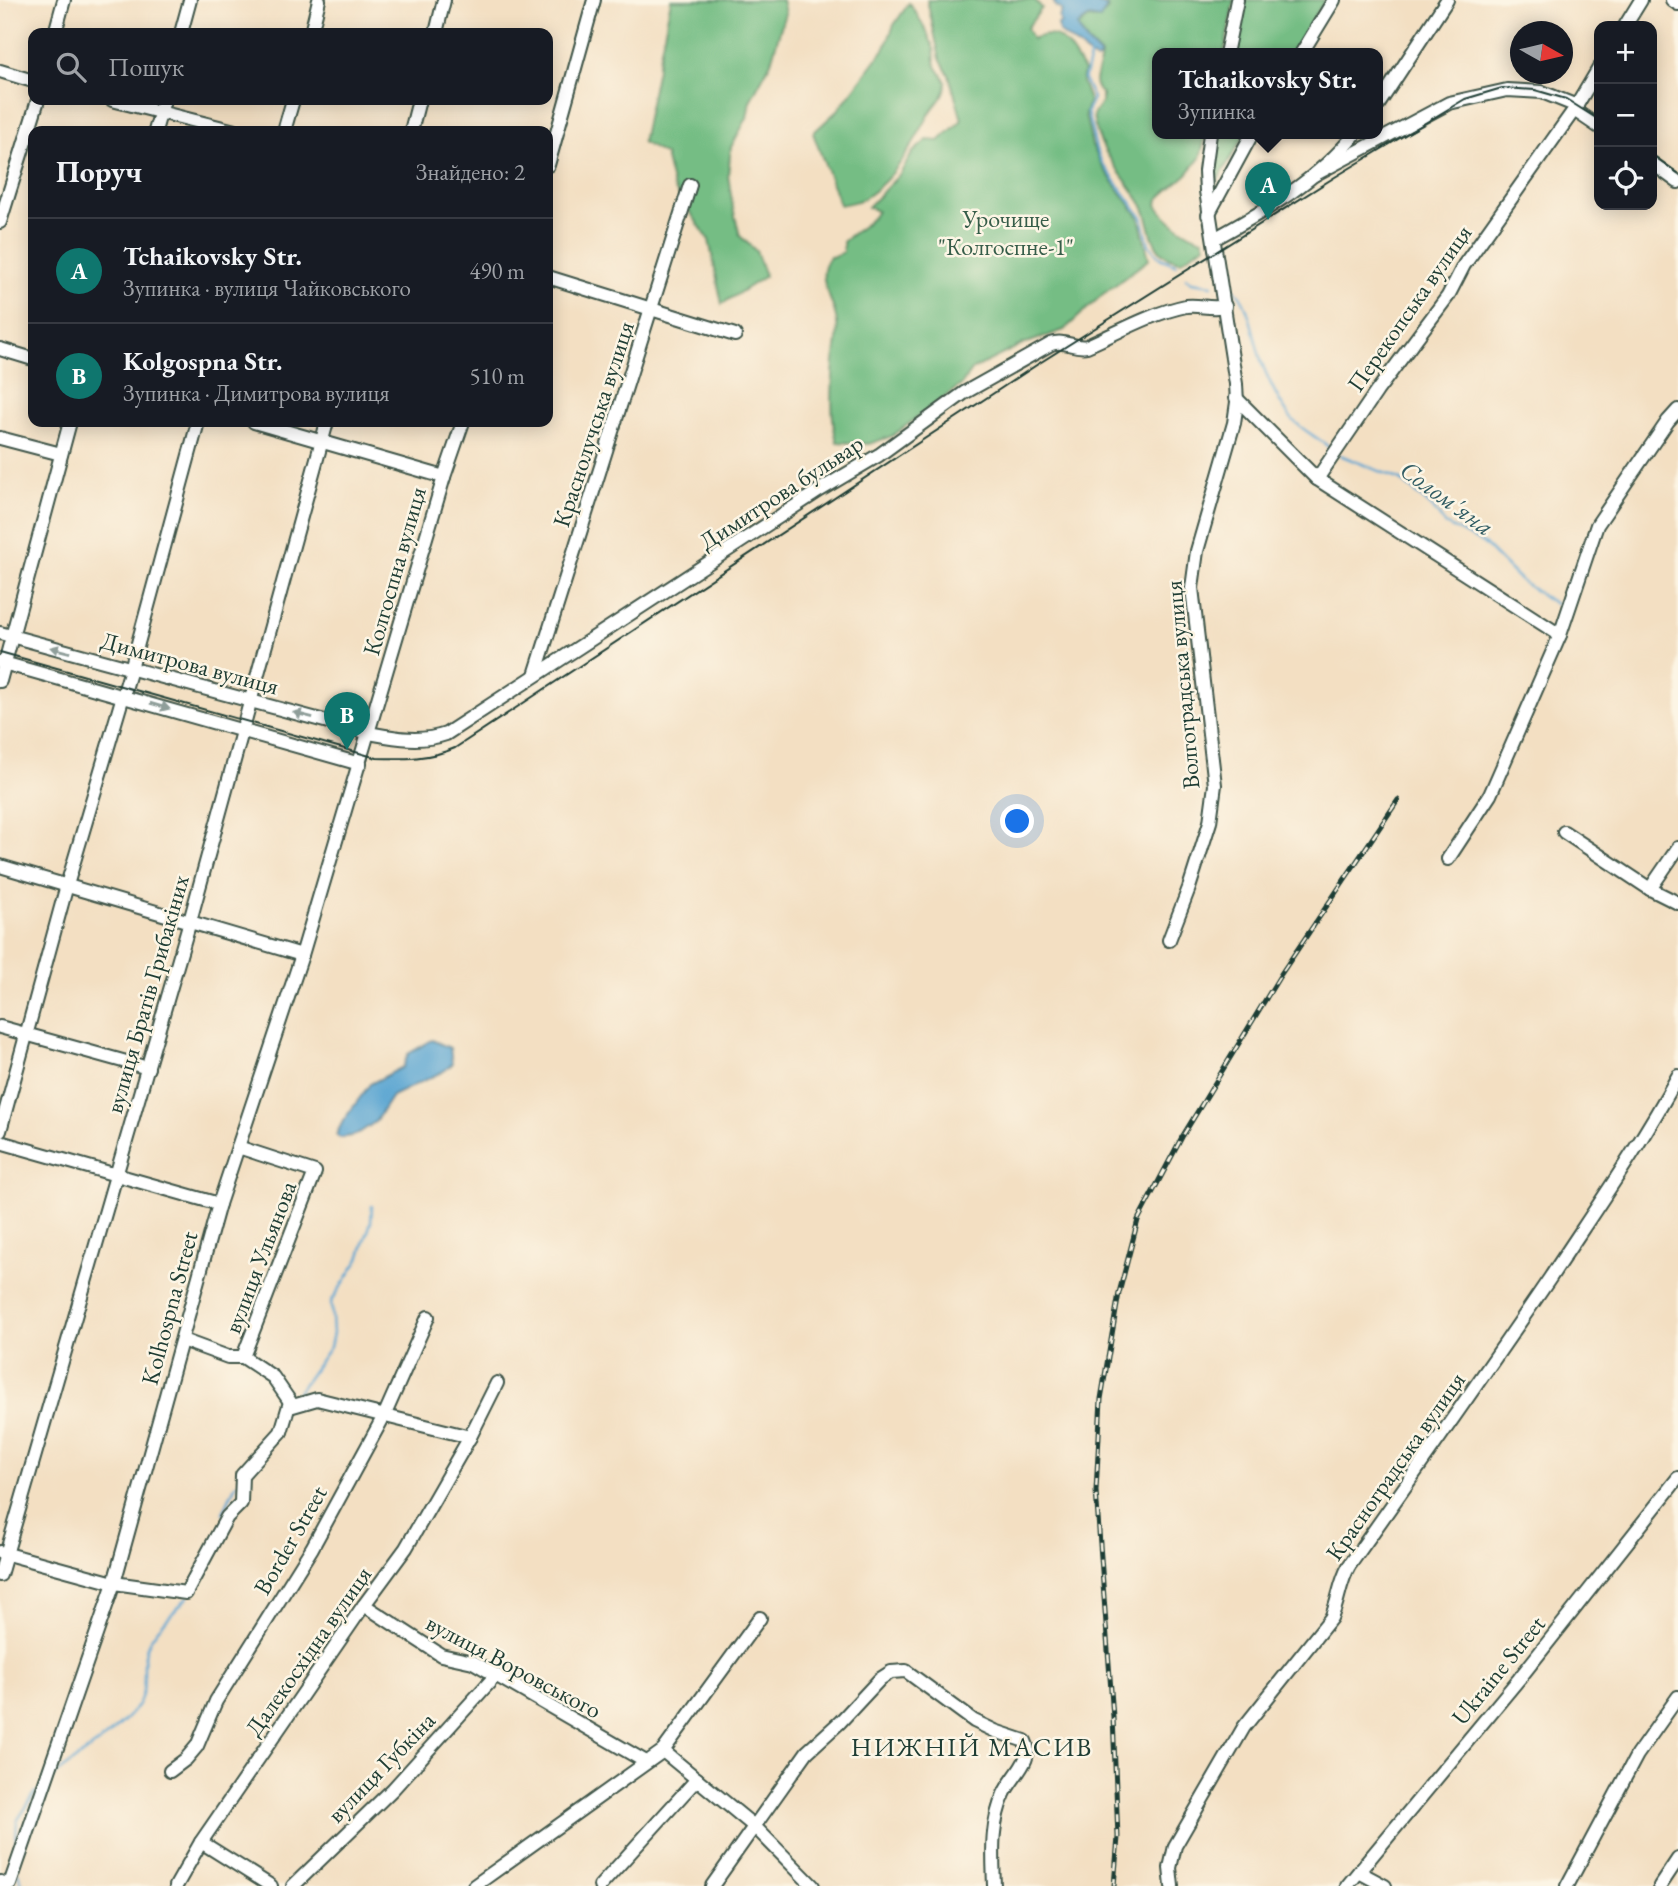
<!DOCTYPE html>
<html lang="uk">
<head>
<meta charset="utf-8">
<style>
  :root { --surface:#171b24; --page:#20242c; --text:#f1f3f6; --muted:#9ea1a6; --line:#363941; --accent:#0f766e }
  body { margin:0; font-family:"EB Garamond",serif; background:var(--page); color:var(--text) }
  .controls { position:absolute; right:21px; top:21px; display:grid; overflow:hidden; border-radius:14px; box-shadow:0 4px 18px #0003 }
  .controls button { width:63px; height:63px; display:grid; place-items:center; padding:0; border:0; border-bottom:2px solid var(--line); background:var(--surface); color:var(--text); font:35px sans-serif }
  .compass { position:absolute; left:1510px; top:21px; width:63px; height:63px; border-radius:50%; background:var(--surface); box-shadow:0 4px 18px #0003; rotate:98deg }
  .you { position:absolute; left:1018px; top:822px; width:24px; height:24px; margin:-18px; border:5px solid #fff; border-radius:50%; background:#1a73e8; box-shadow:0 0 0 10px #1a73e833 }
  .badge { display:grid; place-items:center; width:46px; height:46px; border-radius:50%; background:var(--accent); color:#fff; font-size:23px; font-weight:700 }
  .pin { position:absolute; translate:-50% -58px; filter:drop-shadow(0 2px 4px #0008) }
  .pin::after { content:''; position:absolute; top:37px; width:24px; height:21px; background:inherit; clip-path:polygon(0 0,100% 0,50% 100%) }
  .popup { position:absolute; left:1152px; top:48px; width:231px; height:91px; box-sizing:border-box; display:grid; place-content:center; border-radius:14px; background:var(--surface); filter:drop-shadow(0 2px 5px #0005); font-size:23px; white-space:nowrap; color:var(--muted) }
  .popup b { font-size:26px; color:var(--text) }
  .popup::after { content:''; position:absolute; left:50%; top:100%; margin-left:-14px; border:14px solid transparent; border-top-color:var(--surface) }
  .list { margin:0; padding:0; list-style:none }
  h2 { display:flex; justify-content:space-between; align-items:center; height:91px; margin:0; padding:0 28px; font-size:30px }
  h2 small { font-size:23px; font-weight:400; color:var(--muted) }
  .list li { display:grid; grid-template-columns:46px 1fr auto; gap:21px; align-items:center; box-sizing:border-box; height:105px; padding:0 28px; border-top:2px solid var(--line) }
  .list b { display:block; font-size:26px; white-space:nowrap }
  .list p { margin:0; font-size:23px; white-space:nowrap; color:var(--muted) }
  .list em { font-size:23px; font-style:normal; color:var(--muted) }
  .icon { flex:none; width:38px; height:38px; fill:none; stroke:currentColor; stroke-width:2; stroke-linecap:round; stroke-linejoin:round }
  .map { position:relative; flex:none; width:1678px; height:1886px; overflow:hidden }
  .search { position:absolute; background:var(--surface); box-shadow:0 4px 18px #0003; left:28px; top:28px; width:525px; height:77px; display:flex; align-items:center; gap:18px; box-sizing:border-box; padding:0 24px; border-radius:14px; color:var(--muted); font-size:26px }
  .panel { position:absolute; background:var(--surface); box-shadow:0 4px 18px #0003; left:28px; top:126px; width:525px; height:301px; border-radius:14px }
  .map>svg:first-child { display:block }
  .forest { fill:#74bd84; stroke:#4a7d5c; stroke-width:2 }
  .water { fill:#5aa5d2; stroke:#3c7183; stroke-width:2 }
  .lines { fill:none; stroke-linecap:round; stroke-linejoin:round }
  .stream { stroke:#5aa5d2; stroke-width:2.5 }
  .minor-casing { stroke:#3f5549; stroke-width:16 }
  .minor { stroke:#fff; stroke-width:12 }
  .tram { stroke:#1f3d34; stroke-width:2 }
  .rail-casing { stroke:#1f3d34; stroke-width:5 }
  .rail { stroke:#fcf5e5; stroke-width:2.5; stroke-dasharray:8; stroke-linecap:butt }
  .oneway { fill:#8f9e9a }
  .labels { text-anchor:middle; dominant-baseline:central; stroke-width:5; stroke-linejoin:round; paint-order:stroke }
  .park-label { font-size:24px; fill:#365d49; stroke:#fcf5e5 }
  .street-label { font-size:24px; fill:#1f3d34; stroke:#fcf5e5 }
  .water-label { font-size:26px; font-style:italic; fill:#315c63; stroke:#fcf5e5 }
  .neighbourhood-label { font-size:26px; letter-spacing:2px; fill:#1f3d34; stroke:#fcf5e5 }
</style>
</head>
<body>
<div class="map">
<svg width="1678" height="1886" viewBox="0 0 1678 1886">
  <rect width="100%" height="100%" fill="#fcf5e5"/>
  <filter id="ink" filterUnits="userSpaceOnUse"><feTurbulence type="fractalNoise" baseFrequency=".0143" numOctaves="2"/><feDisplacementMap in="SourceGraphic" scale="14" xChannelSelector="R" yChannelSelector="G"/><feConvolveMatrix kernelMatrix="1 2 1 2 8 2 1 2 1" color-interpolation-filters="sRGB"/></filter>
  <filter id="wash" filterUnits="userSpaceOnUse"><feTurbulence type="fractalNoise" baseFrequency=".00686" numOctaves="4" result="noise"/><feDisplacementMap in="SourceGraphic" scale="28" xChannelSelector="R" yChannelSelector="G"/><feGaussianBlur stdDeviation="1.57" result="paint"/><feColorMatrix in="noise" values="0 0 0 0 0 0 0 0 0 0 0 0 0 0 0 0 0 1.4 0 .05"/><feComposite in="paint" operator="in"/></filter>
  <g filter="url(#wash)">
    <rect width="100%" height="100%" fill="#f3dfc2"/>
    <g class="forest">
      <polygon points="671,0 782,0 785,13 771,62 750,101 747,118 731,147 728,175 733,208 740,236 756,251 765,276 722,304 709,240 673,187 665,155 642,142"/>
      <path d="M927,0h108l7,8 -15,20 5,11c31,-13 37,10 52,32l-2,11 7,18 -4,14 7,31 11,23 36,49 10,42 -47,36 -38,35 -43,15 -48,24 -12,16 -69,51 -23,8 -32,-2c-7,-26 -5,-54 -3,-81 2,-12 5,-26 3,-38 -2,-23 -24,-45 -7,-66l6,-1 7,-4v-10c10,-11 27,-17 34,-31l-9,-4 32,-33 13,-22 14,-12 12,1 23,-21 -13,-45 -9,-16z"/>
      <path d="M1104,0h130l-10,54h-66v80h48l-6,24 -13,16 -29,25 -1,6c10,15 28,29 46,34l2,6 -24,16c-8,-1 -14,-3 -20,-9 -12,-13 -10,-31 -18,-46 -19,-32 -45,-52 -50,-91l9,-13v-8c-15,-13 -1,-23 -1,-39l-13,-13 -10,-15 11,-9c13,3 11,-2 19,-9z"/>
      <polygon points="1241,0 1325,0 1291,54 1230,54"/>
      <path d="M909,3c9,12 21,32 25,47 1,5 0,11 2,16 3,7 10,11 10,19 0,11 -11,19 -16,28 -17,31 -33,63 -64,84 -7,5 -18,6 -26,8l-27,-72 25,-23 47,-62 9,-23z"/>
      <polygon points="1214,134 1245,134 1212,190 1210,156"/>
    </g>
    <g class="water">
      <path d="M1053,0c21,0 40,0 54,7l-7,12 -11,-2 -12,9 10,16 13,13 -1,4 -3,1c-12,-9 -24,-18 -37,-28l-1,-8 3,-1 -2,-5 3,-8 -6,-3z"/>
      <polygon points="432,1040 450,1048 452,1064 444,1071 392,1096 375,1122 356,1135 340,1138 336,1135 343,1121 370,1084 403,1067 408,1054"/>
    </g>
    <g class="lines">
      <g class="stream">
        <polyline points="1091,53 1084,80 1093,98 1087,112 1096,149 1102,163 1142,217 1149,245 1160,258 1177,265"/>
        <polyline points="1186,278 1192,282 1212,285"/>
        <path d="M1231,287c20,11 23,57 32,79 7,17 17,39 29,53 11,12 27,19 39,30"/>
        <polyline points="1340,455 1401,480 1434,509 1445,524 1484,544 1522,582 1557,605"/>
        <polyline points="293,1399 330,1347 333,1333 331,1302 359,1259 371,1222 372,1206"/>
        <polyline points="223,1513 236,1484"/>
        <path d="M51,1778c26,-21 63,-43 84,-69 16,-22 4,-41 12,-62 7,-19 29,-35 41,-51"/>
        <polyline points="15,1856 17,1821 36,1792"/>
        <polyline points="18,1873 23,1886"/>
      </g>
    </g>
  </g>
  <g filter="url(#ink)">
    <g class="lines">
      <defs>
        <g id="minor">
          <polyline points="1672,0 1678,4"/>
          <polyline points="1625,26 1641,0"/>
          <polyline points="55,33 64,0"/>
          <polyline points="181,33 190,0"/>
          <polyline points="311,33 319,0"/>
          <polyline points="436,33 444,0"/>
          <polyline points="1226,54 1237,0"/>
          <polyline points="1301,54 1334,0"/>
          <polyline points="0,71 33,81"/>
          <polyline points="112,100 235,131"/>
          <polyline points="1378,105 1447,0"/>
          <polyline points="1574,110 1599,127"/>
          <polyline points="155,131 164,100"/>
          <polyline points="284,131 293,100"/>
          <polyline points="411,131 419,100"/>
          <polyline points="1652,163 1678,182"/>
          <polyline points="548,165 594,0"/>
          <polyline points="1314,175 1449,103 1507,90 1542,92 1577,106"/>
          <polyline points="1208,215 1252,134"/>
          <polyline points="0,222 38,100"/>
          <path d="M1214,239c51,-28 104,-59 141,-105"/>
          <polyline points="548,277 735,335"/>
          <polyline points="0,349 33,359"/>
          <polyline points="1236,398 1317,479 1377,391 1448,296 1464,265 1574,110 1599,68"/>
          <polyline points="254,422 444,477"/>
          <polyline points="0,438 61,454"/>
          <polyline points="1317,479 1560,635"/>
          <path d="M0,633l369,100c27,5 51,10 77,1l374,-244 59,-35 85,-62 87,-49c14,-5 23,5 36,2 32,-14 65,-33 99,-40 14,-2 25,4 39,0"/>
          <polyline points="0,662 360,764"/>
          <polyline points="535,675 690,185"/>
          <polyline points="0,681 70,422"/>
          <polyline points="1564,832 1650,889 1678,903"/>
          <polyline points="1448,859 1490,795 1560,635 1597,525 1668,421 1678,410"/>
          <polyline points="0,866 302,955"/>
          <polyline points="1650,889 1678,848"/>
          <polyline points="1169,940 1189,888 1210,822 1215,785 1192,588 1197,551 1234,423 1237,402 1236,384 1206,191 1205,171 1210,134"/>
          <polyline points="0,1027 148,1068"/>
          <polyline points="0,1131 67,885 131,669 198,422"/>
          <polyline points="0,1142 219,1204"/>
          <polyline points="238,1147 315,1172 243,1357"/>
          <polyline points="182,1340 228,1357 243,1357"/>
          <polyline points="243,1357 273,1377 293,1406 317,1399 470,1437"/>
          <polyline points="0,1552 114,1583 186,1593 227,1517 241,1503 242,1475 281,1432 290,1402"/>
          <polyline points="0,1575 190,921 327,422"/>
          <polyline points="364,1605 441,1655 473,1662 646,1762"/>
          <polyline points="663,1751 755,1827 813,1886"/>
          <polyline points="170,1771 186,1759 197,1746 216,1701 312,1548 385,1414 428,1317"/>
          <polyline points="201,1842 271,1886"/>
          <polyline points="1359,1872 1385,1886"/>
          <polyline points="0,1882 10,1884 114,1583 219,1204 302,955 444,477 463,422"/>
          <polyline points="176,1886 201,1842 364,1605 406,1548 470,1437 497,1383"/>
          <polyline points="293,1886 393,1789 496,1675"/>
          <polyline points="474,1886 663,1751 760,1618"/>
          <polyline points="600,1886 697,1779"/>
          <path d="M712,1886l95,-134 33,-30 40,-43 11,-7 15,-1 68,50 21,10 30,10c10,18 -14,36 -21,53 -14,31 -11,61 -10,92"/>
          <path d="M1172,1886l-2,-18 5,-22 69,-119 87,-109c8,-17 8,-35 18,-52 68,-96 135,-191 201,-288 44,-67 90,-132 128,-202"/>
          <polyline points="1347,1886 1519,1679 1678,1478"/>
          <polyline points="1567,1886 1637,1755 1678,1697"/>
          <polyline points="1660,1886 1678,1859"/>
        </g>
      </defs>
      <use href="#minor" class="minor-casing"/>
      <use href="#minor" class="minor"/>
      <g class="tram">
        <polyline points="1652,155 1678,173"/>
        <path d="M0,652l377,106c27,1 53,1 78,-10l583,-384 297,-187 130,-78 37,-11 33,2 31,9 33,21"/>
      </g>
      <defs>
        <polyline id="rail" points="1114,1886 1118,1837 1113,1717 1096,1491 1101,1399 1119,1293 1138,1220 1182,1137 1281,974 1398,800"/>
      </defs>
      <use href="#rail" class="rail-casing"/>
      <use href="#rail" class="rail"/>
    </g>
    <defs><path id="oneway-solid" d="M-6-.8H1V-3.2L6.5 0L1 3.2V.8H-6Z" transform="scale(1.75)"/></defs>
    <g class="oneway">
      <use href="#oneway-solid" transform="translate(60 650) rotate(-165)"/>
      <use href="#oneway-solid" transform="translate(160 706) rotate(16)"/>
      <use href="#oneway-solid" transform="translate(303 715) rotate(-165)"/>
    </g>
  </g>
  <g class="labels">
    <g class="park-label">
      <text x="1006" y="218">Урочище<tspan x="1006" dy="28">"Колгоспне-1"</tspan></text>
    </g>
    <g class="street-label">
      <text transform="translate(1409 308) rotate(-55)">Перекопська вулиця</text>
      <text transform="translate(593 424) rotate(-72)">Краснолучська вулиця</text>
      <text transform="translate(781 492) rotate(-33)">Димитрова бульвар</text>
      <text transform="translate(394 571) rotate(-74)">Колгоспна вулиця</text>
      <text transform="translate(190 663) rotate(15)">Димитрова вулиця</text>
      <text transform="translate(1182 685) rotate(-95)">Волгоградська вулиця</text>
      <text transform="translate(147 994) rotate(-74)">вулиця Братів Грибакіних</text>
      <text transform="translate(260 1257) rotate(-69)">вулиця Ульянова</text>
      <text transform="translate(169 1308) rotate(-75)">Kolhospna Street</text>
      <text transform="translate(1395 1466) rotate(-55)">Красноградська вулиця</text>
      <text transform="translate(290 1540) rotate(-60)">Border Street</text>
      <text transform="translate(308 1651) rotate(-55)">Далекосхідна вулиця</text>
      <text transform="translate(514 1666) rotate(28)">вулиця Воровського</text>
      <text transform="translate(1498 1670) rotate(-51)">Ukraine Street</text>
      <text transform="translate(381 1767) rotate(-46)">вулиця Губкіна</text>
    </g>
    <g class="water-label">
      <text transform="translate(1447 498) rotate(36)">Солом'яна</text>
    </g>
    <g class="neighbourhood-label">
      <text x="972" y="1747">НИЖНІЙ МАСИВ</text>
    </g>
  </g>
</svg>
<div class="controls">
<button>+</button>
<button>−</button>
<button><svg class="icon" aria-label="locate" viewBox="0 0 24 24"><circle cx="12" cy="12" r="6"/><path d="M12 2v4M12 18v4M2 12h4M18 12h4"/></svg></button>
</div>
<svg class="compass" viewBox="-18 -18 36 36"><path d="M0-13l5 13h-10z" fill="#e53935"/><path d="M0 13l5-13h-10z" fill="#9ea1a6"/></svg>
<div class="you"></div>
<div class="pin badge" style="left:1268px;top:220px">A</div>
<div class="popup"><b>Tchaikovsky Str.</b>Зупинка</div>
<div class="pin badge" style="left:347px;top:750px">B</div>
<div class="search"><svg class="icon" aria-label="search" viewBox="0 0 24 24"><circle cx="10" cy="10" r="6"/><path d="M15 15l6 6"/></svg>Пошук</div>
<section class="panel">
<h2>Поруч<small>Знайдено: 2</small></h2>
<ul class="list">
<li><span class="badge">A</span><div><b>Tchaikovsky Str.</b><p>Зупинка · вулиця Чайковського</p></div><em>490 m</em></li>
<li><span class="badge">B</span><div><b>Kolgospna Str.</b><p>Зупинка · Димитрова вулиця</p></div><em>510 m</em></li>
</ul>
</section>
</div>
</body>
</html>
